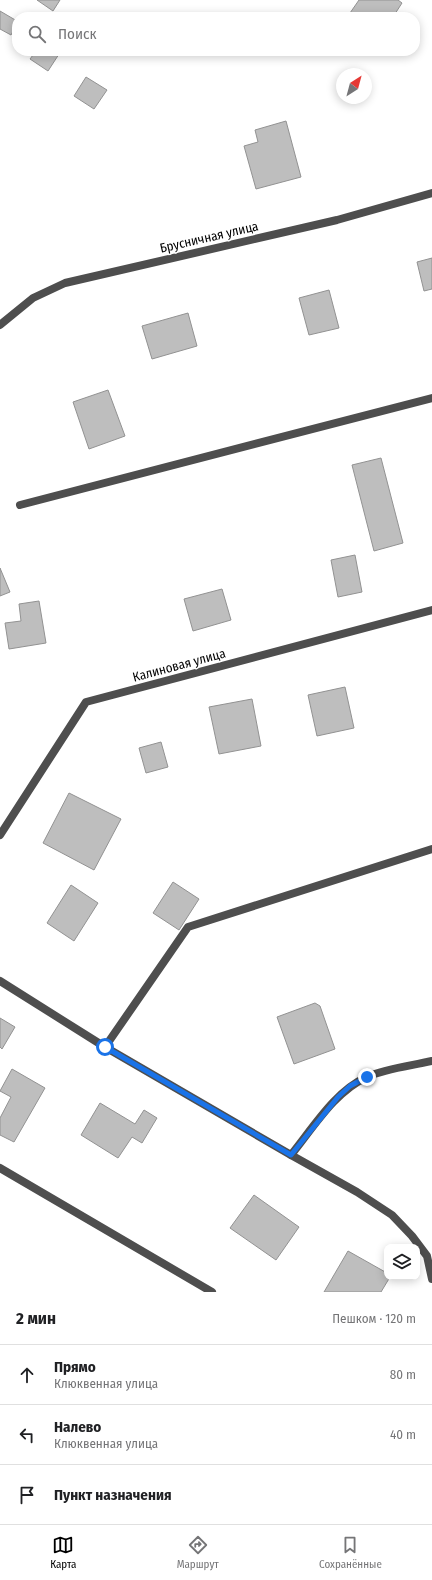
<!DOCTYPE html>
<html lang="ru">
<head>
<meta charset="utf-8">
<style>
  :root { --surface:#fff; --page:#f2f2f2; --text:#202124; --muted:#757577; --line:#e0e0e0; --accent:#000 }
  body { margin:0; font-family:"Fira Sans Condensed",sans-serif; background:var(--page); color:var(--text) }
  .controls { position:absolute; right:12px; bottom:12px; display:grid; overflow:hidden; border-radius:8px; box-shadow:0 2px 10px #0003 }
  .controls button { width:36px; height:36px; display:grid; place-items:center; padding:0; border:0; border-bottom:1px solid var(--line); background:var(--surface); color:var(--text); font:20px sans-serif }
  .compass { position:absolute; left:336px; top:68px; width:36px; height:36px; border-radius:50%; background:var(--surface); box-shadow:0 2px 10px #0003; rotate:36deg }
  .stop { position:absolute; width:12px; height:12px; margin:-9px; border:3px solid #1a73e8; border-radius:50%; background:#fff }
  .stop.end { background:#1a73e8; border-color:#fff; box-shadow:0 1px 4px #0008 }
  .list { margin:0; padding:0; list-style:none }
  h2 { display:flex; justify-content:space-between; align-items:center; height:52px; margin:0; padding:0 16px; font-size:17px }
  h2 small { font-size:13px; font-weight:400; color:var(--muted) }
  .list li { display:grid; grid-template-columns:26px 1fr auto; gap:12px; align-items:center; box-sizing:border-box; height:60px; padding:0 16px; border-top:1px solid var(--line) }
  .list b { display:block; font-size:15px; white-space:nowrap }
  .list p { margin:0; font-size:13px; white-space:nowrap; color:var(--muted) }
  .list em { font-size:13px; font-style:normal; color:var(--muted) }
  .icon { flex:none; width:22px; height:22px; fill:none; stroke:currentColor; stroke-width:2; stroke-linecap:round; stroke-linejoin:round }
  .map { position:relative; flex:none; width:432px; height:1292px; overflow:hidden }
  .search { position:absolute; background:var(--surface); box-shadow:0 2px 10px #0003; left:12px; right:12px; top:12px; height:44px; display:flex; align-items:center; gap:10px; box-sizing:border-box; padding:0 14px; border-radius:16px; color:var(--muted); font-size:15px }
  .sheet { height:232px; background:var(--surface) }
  nav { display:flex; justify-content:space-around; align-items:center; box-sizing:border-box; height:56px; border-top:1px solid var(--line); background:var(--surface); font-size:11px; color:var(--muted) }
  nav a { display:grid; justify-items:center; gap:2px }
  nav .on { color:var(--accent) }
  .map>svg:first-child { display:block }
  .building { fill:#bebebe; stroke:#929292 }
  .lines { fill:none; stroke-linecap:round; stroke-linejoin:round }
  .service { stroke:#4e4e4e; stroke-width:8 }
  .minor { stroke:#4e4e4e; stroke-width:8 }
  .route { stroke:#1a73e8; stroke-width:5 }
  .labels { text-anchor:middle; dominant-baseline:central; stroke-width:3; stroke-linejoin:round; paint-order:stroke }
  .street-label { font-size:13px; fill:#000; stroke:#fff }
</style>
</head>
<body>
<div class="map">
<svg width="432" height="1292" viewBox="0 0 432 1292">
  <rect width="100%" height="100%" fill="#fff"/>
  <g class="building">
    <polygon points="37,0 60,0 53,11"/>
    <polygon points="359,0 398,0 402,3 393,17 357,17 350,13"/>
    <polygon points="0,11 17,21 17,24 11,35 0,29"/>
    <polygon points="36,51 61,51 48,71 30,59"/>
    <polygon points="86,77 107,90 94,109 74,96"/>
    <polygon points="286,121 301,177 256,189 244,146 258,142 255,130"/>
    <polygon points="432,258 432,289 424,291 417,262"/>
    <polygon points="329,290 339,328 309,335 299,298"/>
    <polygon points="188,313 197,346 152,359 142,326"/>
    <polygon points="108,390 125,436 89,449 73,402"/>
    <polygon points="381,458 403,543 374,551 352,465"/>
    <polygon points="355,555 362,592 338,597 331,560"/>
    <polygon points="0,568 10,592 0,596"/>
    <polygon points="222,589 231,620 193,631 184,599"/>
    <polygon points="39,601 46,643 9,649 5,623 21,621 19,604"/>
    <polygon points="345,687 354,728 317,736 308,695"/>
    <polygon points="252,699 261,746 219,754 209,707"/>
    <polygon points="161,742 168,767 146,773 139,748"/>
    <polygon points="69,793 121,819 94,870 43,843"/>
    <polygon points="173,882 199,899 179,930 153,913"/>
    <polygon points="71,885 98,903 74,941 47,923"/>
    <polygon points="315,1003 320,1006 335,1049 294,1064 277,1017"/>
    <polygon points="0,1018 15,1027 2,1049 0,1047"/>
    <polygon points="12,1069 45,1088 14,1142 0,1135 0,1118 11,1097 0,1091"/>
    <polygon points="100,1103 135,1124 144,1110 157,1118 142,1143 132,1137 118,1158 81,1135"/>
    <polygon points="254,1195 299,1227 276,1260 230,1228"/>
    <polygon points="348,1251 387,1273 387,1277 390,1277 381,1292 324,1292"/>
  </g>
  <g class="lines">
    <g class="service">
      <polyline points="105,1047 188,927 432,849"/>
      <polyline points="0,1168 212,1292"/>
    </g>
    <g class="minor">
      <polyline points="0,325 33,298 65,283 337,220 432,193"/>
      <polyline points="20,505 432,398"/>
      <polyline points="0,835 86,702 432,610"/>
      <path d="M0,981l105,66 186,108c22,-27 44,-64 76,-78 20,-9 44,-11 65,-16"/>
      <polyline points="291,1155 357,1192 392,1215 412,1236 427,1256 432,1279"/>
    </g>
  </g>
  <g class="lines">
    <polyline class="route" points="105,1047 291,1155 338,1097 350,1086 367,1077"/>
  </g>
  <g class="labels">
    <g class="street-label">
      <text transform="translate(209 237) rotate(-13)">Брусничная улица</text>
      <text transform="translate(179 665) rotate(-15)">Калиновая улица</text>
    </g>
  </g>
</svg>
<div class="controls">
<button><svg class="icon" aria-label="layers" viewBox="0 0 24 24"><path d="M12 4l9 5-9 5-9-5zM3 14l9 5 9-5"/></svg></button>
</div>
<svg class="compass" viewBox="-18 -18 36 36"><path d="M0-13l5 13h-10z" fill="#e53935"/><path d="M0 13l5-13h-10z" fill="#757577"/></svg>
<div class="stop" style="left:105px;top:1047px"></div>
<div class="stop end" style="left:367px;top:1077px"></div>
<div class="search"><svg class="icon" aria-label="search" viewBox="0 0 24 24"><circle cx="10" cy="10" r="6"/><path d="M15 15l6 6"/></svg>Поиск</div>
</div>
<section class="sheet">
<h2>2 мин<small>Пешком · 120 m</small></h2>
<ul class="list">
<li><svg class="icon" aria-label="ahead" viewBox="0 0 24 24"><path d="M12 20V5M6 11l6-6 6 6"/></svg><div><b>Прямо</b><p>Клюквенная улица</p></div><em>80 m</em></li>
<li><svg class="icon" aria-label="left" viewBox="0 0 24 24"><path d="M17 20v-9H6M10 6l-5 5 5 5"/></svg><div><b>Налево</b><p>Клюквенная улица</p></div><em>40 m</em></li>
<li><svg class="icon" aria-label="arrive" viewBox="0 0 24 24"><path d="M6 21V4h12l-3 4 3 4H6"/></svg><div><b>Пункт назначения</b></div></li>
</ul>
</section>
<nav>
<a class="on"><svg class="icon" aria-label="map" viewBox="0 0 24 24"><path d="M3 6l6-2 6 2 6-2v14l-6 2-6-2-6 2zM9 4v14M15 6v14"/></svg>Карта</a>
<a><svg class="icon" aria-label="directions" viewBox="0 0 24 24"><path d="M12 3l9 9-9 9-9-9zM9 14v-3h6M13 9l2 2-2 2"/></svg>Маршрут</a>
<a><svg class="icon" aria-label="saved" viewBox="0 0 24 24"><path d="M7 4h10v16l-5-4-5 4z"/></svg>Сохранённые</a>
</nav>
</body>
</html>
